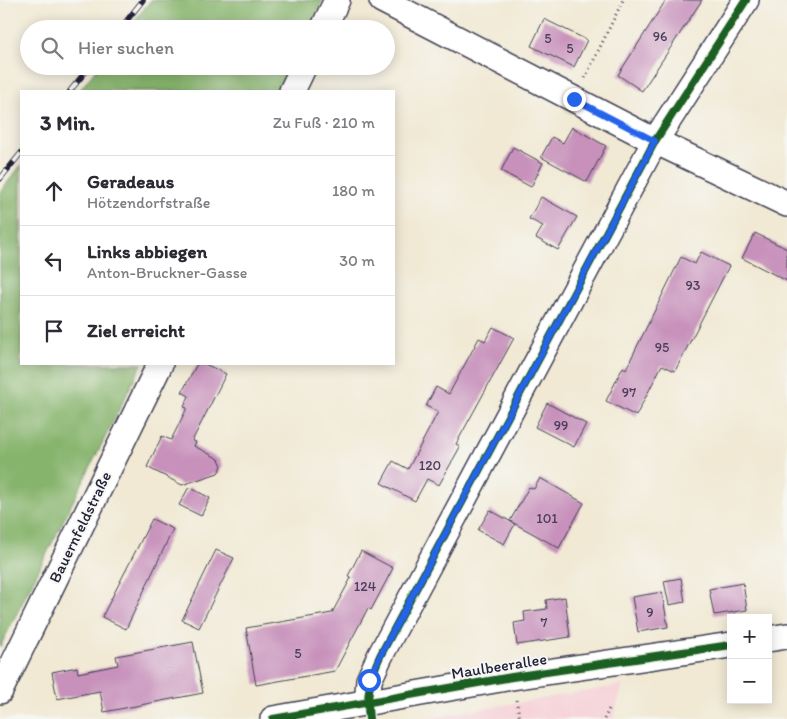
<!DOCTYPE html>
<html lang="de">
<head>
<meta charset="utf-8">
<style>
  :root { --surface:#fff; --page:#f2f2f3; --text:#2b2b33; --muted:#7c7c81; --line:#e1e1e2 }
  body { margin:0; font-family:Itim,sans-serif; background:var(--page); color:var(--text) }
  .controls { position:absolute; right:15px; bottom:15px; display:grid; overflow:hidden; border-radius:0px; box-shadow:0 2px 12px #0003 }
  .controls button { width:45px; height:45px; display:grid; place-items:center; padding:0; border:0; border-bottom:1px solid var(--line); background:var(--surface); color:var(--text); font:25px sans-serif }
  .stop { position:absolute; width:15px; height:15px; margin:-11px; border:4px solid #2563eb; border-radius:50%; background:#fff }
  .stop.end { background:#2563eb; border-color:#fff; box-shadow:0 1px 5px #0008 }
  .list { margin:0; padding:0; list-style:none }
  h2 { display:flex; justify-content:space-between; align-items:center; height:65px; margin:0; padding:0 20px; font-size:21px }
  h2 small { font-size:16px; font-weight:400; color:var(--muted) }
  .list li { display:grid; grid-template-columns:32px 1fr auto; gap:15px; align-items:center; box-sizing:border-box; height:70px; padding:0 20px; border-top:1px solid var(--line) }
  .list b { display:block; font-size:19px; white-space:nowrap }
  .list p { margin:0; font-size:16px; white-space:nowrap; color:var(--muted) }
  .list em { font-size:16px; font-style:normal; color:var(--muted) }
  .icon { flex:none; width:28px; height:28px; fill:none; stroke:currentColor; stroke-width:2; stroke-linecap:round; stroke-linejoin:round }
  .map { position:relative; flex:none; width:787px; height:719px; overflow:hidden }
  .search { position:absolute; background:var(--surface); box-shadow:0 2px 12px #0003; left:20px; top:20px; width:375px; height:55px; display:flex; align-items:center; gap:12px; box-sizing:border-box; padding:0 18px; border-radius:28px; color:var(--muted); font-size:19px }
  .panel { position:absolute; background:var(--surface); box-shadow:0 2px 12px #0003; left:20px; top:90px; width:375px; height:275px; border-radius:0px }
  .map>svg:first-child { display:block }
  .built { fill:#f6cfd6 }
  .forest { fill:#86b46c; stroke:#546b54 }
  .building { fill:#c791bb }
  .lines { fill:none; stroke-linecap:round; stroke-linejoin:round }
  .minor-casing { stroke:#414052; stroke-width:28 }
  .path { stroke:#414052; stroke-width:3; stroke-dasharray:1 4; stroke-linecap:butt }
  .minor { stroke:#fff; stroke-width:25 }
  .rail-casing { stroke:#22223b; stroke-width:5.5 }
  .rail { stroke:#f6f6f2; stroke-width:4; stroke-dasharray:11; stroke-linecap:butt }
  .cycleway-casing { stroke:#f6f6f2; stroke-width:11 }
  .cycleway { stroke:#1b5e20; stroke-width:8 }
  .route { stroke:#2563eb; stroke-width:6 }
  .labels { text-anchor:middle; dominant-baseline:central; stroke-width:4; stroke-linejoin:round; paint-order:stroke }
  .number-label { font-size:14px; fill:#4b3e5b }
  .street-label { font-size:16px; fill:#22223b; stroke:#f6f6f2 }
</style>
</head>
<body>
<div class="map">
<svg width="787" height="719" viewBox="0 0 787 719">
  <rect width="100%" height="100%" fill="#f6f6f2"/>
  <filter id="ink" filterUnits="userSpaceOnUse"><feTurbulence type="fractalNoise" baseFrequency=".02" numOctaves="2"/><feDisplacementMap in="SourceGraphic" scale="10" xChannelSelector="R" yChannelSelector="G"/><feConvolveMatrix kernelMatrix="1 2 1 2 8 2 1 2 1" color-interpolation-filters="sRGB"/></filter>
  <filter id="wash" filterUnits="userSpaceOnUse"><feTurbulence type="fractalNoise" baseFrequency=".0096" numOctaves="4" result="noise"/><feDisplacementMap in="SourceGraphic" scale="20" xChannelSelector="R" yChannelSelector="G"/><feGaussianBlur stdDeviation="1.12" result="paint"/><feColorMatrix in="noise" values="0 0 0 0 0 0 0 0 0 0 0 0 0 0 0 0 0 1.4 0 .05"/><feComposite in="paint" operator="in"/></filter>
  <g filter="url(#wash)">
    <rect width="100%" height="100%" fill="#f1e9d4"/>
    <polygon class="built" points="623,685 613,719 422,719"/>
    <g class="forest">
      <polygon points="151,0 323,0 309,29 128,29"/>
      <polygon points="99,66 290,66 278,91 79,91"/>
      <polygon points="21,165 21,364 142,364 0,647 0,192"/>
    </g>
    <g id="blocks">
      <g class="building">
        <polygon points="666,0 702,0 642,91 618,75"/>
        <polygon points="544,19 587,40 574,67 531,46"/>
        <polygon points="572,127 606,146 587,182 541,157 552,137 563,143"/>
        <polygon points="513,147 543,163 531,187 501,171"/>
        <polygon points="541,197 577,217 558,250 536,238 543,226 529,219"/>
        <polygon points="755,233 787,249 787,281 742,258"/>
        <polygon points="701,252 729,266 675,371 662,365 636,416 606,401 623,367 626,369 681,257 695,264"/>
        <polygon points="493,327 514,338 456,444 460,447 439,485 427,479 415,501 381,483 393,461 408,469 438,412 426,406 436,387 449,394 479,338 485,341"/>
        <polygon points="197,364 205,364 226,374 192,441 196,442 194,446 219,459 222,466 218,473 182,485 147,467 162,436 171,440 187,408 184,407 189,396 182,392"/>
        <polygon points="547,403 586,424 574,447 535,427"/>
        <polygon points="540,478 584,503 559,548 510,521 529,487 534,489"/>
        <polygon points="189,487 210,498 201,516 179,505"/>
        <polygon points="490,510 515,524 504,544 478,530"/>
        <polygon points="152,519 173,529 126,629 102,617"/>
        <polygon points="216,550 234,558 199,628 182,620"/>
        <polygon points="361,551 393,568 371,610 368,608 335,671 256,685 246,628 332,613 351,578 348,576"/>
        <polygon points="681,578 685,602 669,605 664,581"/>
        <polygon points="743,583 747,610 714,615 709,589"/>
        <polygon points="662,592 668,627 638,632 632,597"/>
        <polygon points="565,597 570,637 517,645 514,623 525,621 524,612 547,609 546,600"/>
        <polygon points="193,642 203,693 104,712 100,691 57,699 52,672 77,667 78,673 118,665 116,656"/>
      </g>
    </g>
  </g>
  <g filter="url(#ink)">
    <use href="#blocks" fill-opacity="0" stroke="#414052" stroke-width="1"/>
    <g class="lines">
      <defs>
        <g id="minor">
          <polyline points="382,0 655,141 787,204"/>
          <polyline points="323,29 337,0"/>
          <polyline points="292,91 304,66"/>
          <polyline points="768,639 787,636"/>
          <polyline points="0,691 160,364"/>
          <polyline points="367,703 369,680 380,656 655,141 746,0"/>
          <polyline points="273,719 512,677 731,645"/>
        </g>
      </defs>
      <use href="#minor" class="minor-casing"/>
      <g class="path">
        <polyline points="585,78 623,0"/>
        <polyline points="516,700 520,719"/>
        <polyline points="604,719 609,709"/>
      </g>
      <use href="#minor" class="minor"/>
      <defs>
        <g id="rail">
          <polyline points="120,29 143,0"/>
          <polyline points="70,91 90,66"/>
          <polyline points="0,179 21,153"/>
        </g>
      </defs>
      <use href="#rail" class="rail-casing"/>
      <use href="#rail" class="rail"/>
      <defs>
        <g id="cycleway">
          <polyline points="273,719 512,677 731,645"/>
          <path d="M369,719c-3,-24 1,-41 11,-63l275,-515 91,-141"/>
        </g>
      </defs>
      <use href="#cycleway" class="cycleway-casing"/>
      <use href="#cycleway" class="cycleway"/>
    </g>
  </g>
  <g class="lines" filter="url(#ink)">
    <polyline class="route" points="369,680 380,656 655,141 574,99"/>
  </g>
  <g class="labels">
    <g class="number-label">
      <text x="660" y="36">96</text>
      <text x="548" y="38">5</text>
      <text x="570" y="48">5</text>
      <text x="693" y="285">93</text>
      <text x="662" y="347">95</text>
      <text x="629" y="392">97</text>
      <text x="561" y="425">99</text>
      <text x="430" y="465">120</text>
      <text x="547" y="518">101</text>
      <text x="365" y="586">124</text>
      <text x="650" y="612">9</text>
      <text x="544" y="622">7</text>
      <text x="298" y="653">5</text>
    </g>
    <g class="street-label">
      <text transform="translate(80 527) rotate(-64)">Bauernfeldstraße</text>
      <text transform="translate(499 666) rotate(-9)">Maulbeerallee</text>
    </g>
  </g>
</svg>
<div class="controls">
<button>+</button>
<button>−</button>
</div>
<div class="stop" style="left:369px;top:680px"></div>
<div class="stop end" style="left:574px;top:99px"></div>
<div class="search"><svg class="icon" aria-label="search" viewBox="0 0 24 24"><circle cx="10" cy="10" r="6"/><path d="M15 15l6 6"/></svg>Hier suchen</div>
<section class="panel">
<h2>3 Min.<small>Zu Fuß · 210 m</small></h2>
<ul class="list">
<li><svg class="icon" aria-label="ahead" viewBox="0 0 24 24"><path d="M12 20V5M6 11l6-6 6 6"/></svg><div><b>Geradeaus</b><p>Hötzendorfstraße</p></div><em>180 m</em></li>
<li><svg class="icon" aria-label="left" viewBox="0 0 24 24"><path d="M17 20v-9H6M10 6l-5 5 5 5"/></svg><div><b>Links abbiegen</b><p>Anton-Bruckner-Gasse</p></div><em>30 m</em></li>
<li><svg class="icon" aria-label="arrive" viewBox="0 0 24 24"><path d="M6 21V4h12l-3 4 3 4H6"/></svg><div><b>Ziel erreicht</b></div></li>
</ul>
</section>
</div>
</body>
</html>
